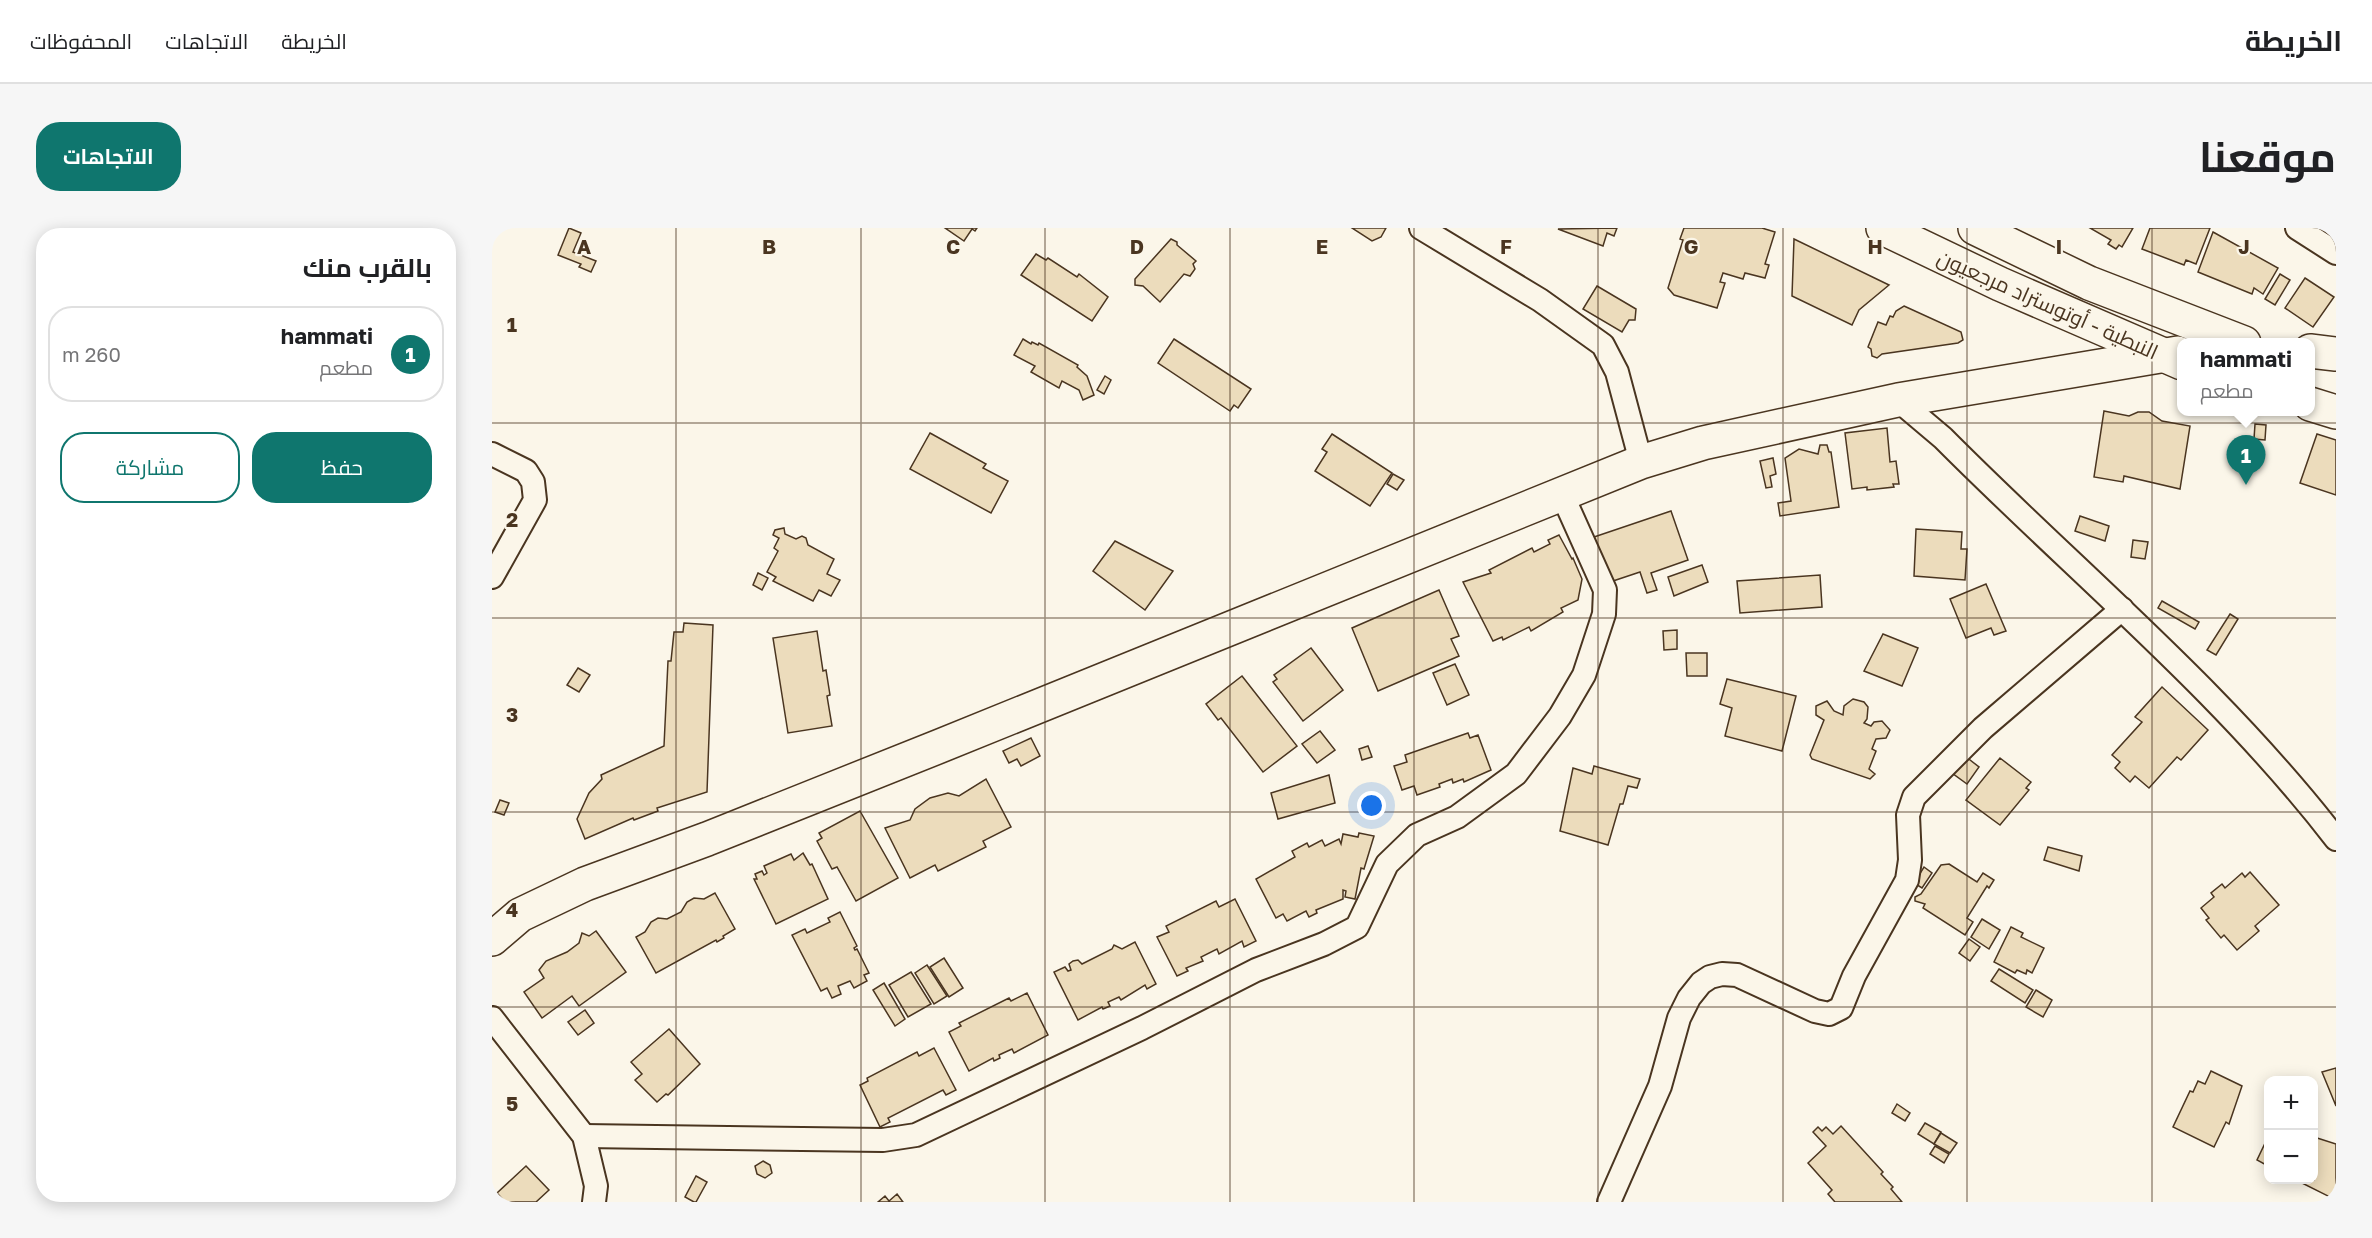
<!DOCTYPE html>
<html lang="ar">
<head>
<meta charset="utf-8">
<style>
  :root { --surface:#fff; --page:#f6f6f6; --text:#202124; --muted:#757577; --line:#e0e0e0; --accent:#0f766e }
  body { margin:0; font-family:"Golos Text",Cairo,sans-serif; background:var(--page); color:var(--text); direction:rtl }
  .controls { position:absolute; right:18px; bottom:18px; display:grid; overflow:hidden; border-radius:12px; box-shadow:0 3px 15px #0003 }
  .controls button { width:54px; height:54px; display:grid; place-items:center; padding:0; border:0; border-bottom:2px solid var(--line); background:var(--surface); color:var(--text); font:30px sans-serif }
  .you { position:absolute; left:880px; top:578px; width:21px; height:21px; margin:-15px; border:4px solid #fff; border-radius:50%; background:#1a73e8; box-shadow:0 0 0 9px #1a73e833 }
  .badge { display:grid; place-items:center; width:39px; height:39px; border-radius:50%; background:var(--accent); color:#fff; font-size:20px; font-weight:700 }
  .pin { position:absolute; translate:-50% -50px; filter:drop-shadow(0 2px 3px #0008) }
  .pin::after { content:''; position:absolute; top:32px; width:21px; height:18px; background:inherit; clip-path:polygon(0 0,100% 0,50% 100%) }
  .popup { position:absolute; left:1685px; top:110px; width:138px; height:78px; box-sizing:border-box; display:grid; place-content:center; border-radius:12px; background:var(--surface); filter:drop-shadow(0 2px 4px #0005); font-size:20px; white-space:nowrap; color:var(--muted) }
  .popup b { font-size:22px; color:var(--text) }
  .popup::after { content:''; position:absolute; left:50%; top:100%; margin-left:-12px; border:12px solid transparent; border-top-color:var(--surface) }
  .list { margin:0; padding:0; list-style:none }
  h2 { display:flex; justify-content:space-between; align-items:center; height:78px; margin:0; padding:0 24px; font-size:26px }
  h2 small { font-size:20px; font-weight:400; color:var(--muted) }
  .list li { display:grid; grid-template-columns:39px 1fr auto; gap:18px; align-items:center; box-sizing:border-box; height:96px; margin:0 12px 12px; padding:0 12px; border:2px solid var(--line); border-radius:24px }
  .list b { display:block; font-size:22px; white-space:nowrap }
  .list p { margin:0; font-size:20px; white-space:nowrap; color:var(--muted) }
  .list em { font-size:20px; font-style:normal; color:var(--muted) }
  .actions { display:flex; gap:12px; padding:18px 24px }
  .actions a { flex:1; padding:14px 0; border:2px solid var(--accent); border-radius:24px; text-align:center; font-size:21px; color:var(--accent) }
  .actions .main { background:var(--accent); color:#fff }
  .map { position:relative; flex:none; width:1844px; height:974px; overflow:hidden; direction:ltr; border-radius:24px }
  header { display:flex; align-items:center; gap:36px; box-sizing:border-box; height:84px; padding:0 30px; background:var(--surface); border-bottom:2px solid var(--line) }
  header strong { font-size:28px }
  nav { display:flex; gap:33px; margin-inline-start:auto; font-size:21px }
  .intro { display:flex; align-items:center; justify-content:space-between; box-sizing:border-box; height:144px; padding:0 36px }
  h1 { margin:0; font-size:42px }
  .button { padding:15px 27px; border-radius:24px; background:var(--accent); color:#fff; font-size:21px; font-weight:700 }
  main { display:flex; gap:36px; padding:0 36px }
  aside { flex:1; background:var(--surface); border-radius:24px; box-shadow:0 3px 15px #0003 }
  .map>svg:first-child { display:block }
  .building { fill:#ecdcbc; stroke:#4a3520; stroke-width:1.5 }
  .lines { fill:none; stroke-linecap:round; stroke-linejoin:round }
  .minor-casing { stroke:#4a3520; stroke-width:26 }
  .primary-casing { stroke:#4a3520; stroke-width:36 }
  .trunk-casing { stroke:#4a3520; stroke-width:36 }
  .minor { stroke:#fbf6e9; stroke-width:22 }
  .primary { stroke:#fbf6e9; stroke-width:33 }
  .trunk { stroke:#fbf6e9; stroke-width:33 }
  .grid { fill:none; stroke:#4a3520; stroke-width:1.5; stroke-opacity:0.55 }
  .labels { text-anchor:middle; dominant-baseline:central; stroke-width:4.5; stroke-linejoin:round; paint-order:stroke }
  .street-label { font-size:21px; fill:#4a3520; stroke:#fbf6e9 }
  .grid-label { font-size:20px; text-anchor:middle; font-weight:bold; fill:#4a3520; stroke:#fbf6e9; stroke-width:4.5; stroke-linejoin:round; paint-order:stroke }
</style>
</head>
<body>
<header>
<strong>الخريطة</strong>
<nav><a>الخريطة</a><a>الاتجاهات</a><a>المحفوظات</a></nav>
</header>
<div class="intro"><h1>موقعنا</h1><a class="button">الاتجاهات</a></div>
<main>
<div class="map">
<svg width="1844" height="974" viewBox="0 0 1844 974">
  <rect width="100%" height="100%" fill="#fbf6e9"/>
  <g class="building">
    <polygon points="77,0 89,5 81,24 104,33 99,44 87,39 89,36 66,27"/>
    <polygon points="453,0 485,0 483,3 480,1 472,13"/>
    <polygon points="860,0 894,0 889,9 880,13"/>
    <polygon points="1125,0 1122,8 1115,5 1111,18 1066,1"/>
    <polygon points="1192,0 1270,0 1283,4 1273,36 1277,37 1273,50 1253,45 1251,51 1231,45 1228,54 1233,55 1225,80 1182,67 1176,60 1191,12 1188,11"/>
    <polygon points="1598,0 1641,0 1630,19 1627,17 1624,21 1616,16 1619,12"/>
    <polygon points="1658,0 1718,0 1704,36 1694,32 1692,37 1650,21"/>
    <polygon points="1721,4 1786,40 1771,66 1762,60 1760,66 1706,44"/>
    <polygon points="679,11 685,14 685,17 704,33 701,36 703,41 698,48 692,46 668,74 651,58 643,57 643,51"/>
    <polygon points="1302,11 1397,57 1367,82 1360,97 1300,68"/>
    <polygon points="544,26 554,32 556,30 585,49 587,46 616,69 600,93 529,47"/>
    <polygon points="1788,46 1798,52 1783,77 1773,71"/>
    <polygon points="1813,50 1842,69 1821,99 1793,80"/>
    <polygon points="1105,58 1144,81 1143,92 1137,92 1130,104 1091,81"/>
    <polygon points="1412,78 1469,104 1471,112 1466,115 1390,126 1385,130 1380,128 1379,121 1376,119 1386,94 1394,97 1398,88 1401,89 1404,83"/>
    <polygon points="531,111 539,116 540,114 546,117 547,115 586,137 585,139 595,148 602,167 591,172 587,162 570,153 567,160 539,144 543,138 522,127"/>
    <polygon points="682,111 759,161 746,180 742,177 738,183 666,135"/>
    <polygon points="613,148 619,152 612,166 605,162"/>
    <polygon points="1612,183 1637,188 1646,184 1657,184 1670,193 1698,198 1688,261 1632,248 1631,254 1602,249"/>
    <polygon points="1763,196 1774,197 1773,212 1762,211"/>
    <polygon points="1395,200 1398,234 1404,233 1407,256 1401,256 1402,259 1375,262 1375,259 1360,261 1353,205"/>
    <polygon points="438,205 494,236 491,240 516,253 499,285 418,241"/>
    <polygon points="840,206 900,245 878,278 823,243 835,224 830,221"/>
    <polygon points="1825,206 1844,212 1844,267 1808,255"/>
    <polygon points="1328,217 1335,217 1337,224 1339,224 1347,279 1288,288 1286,275 1299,273 1293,230 1307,221 1326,226"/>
    <polygon points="1281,230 1284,246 1278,248 1280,259 1274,260 1268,233"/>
    <polygon points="901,246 912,252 905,262 895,256"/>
    <polygon points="1179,283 1196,332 1159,345 1165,362 1155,365 1148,344 1118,354 1102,309"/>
    <polygon points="1588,288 1617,298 1613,313 1583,303"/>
    <polygon points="292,300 293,306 304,311 310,308 314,310 316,317 342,331 335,346 348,352 339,368 327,362 321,373 281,353 284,349 275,344 286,323 282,320 287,310 281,307 283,302"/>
    <polygon points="1424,301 1470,304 1469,321 1475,321 1473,352 1422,348"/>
    <polygon points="1067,307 1080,331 1081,330 1090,351 1086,372 1069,380 1071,384 1039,403 1037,399 1011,412 1010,409 1001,413 971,354 999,345 997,342 1040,320 1042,324 1058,316 1056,312"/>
    <polygon points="1641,312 1656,314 1653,331 1639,329"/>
    <polygon points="623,313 681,343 653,382 601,343"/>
    <polygon points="1210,337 1216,354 1182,368 1176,349"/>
    <polygon points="266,345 276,350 270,362 261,357"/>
    <polygon points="1328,347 1330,379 1248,385 1245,353"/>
    <polygon points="1494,356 1514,403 1502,407 1499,400 1474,410 1458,371"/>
    <polygon points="947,362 967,408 959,411 967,428 886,463 860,400"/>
    <polygon points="1670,373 1707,394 1703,401 1666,380"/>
    <polygon points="1738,386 1746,391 1724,427 1715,422"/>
    <polygon points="192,395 221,397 215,564 165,580 166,583 142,592 141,590 93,611 85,591 97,565 110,551 109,547 172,518 176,433 179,433 182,404 191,404"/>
    <polygon points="1185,402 1185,421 1172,422 1171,403"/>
    <polygon points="325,403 331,443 334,442 338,467 335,468 340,498 296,505 281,410"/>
    <polygon points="1391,406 1426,420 1410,458 1372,443"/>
    <polygon points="819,420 851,462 811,493 781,454 785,451 782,447"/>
    <polygon points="1194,425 1215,425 1215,448 1195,448"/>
    <polygon points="963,436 977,467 955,477 941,445"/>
    <polygon points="86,440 98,447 87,464 75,457"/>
    <polygon points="750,448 805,518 771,544 729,490 726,492 714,476"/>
    <polygon points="1235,451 1304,468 1290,523 1233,508 1240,480 1228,476"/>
    <polygon points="1670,459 1716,502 1689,532 1685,529 1657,560 1643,548 1638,554 1623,540 1628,534 1620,527 1650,494 1643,489"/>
    <polygon points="1361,471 1372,474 1376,479 1375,491 1372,495 1379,498 1382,494 1390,493 1398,502 1394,510 1384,511 1380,521 1384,523 1377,541 1383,546 1378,551 1320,531 1318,527 1332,492 1324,487 1324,478 1335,473 1342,483 1351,487 1352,478"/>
    <polygon points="828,503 843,522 825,535 810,516"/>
    <polygon points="976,505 978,510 986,507 999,542 972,554 971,551 961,555 960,551 947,556 948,559 925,567 922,558 910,562 902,538 915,534 913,527"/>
    <polygon points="539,510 548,528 529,538 525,531 517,535 511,523"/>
    <polygon points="876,518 880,529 870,532 867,521"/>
    <polygon points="1473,528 1487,539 1475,556 1460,545"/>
    <polygon points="1508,530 1539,554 1534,560 1537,562 1508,597 1474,572"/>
    <polygon points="1102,538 1148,551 1145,560 1136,558 1131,576 1128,576 1116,617 1068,603 1081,540 1100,546"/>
    <polygon points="837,547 843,575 786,591 779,565"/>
    <polygon points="494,551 519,599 491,613 494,619 446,643 443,637 418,650 393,600 418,592 423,581 438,570 456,565 467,568"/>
    <polygon points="8,572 17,575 12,587 3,584"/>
    <polygon points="368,583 406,650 364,673 345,639 340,641 325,613 330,610 327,605"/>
    <polygon points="867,605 882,608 872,641 869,640 863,671 853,669 854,663 851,662 851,671 824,682 825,685 817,689 814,683 795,693 791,686 784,690 764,651 803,629 800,623 815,615 817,619 830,612 833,618 847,611 849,616 851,606 866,609"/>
    <polygon points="1556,619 1590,628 1587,643 1552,632"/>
    <polygon points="311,625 318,637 320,636 336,671 284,696 262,651 265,651 263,646 270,643 272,647 275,645 272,638 299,626 302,632"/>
    <polygon points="1457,636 1485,654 1491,645 1502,652 1497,660 1495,658 1475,690 1481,694 1473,707 1431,680 1433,676 1423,673 1423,669 1429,666 1449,637"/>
    <polygon points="1432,639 1440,645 1430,660 1422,655"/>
    <polygon points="1758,644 1787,677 1763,698 1767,703 1745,722 1732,707 1729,710 1714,692 1717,690 1709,680 1722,669 1719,665 1730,656 1733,660 1750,645 1753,649"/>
    <polygon points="223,665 243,701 231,708 232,710 225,714 224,712 164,745 144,709 153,704 159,694 166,690 175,691 189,684 195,674 202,670 212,671"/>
    <polygon points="743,671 764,713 752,719 750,713 727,726 725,721 709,729 711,733 694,740 696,743 685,748 665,709 677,704 674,698 724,673 727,679"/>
    <polygon points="348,684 365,718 362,720 363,722 365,721 377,745 372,747 375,753 362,760 358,753 346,758 349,766 340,770 335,760 329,763 300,707 313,701 315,705 338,694 336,690"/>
    <polygon points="1490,691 1508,702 1497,721 1479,709"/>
    <polygon points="1519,699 1531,705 1529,709 1552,720 1540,745 1535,742 1534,746 1525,742 1523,745 1502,734"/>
    <polygon points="104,703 134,744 87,778 80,768 50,790 32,764 52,750 47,742 54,733 75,724 87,715 90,705 97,708"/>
    <polygon points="1477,711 1488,719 1478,733 1467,725"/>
    <polygon points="643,714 664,756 655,761 653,757 629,772 627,769 616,774 618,778 611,781 610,779 586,792 562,744 573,739 576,743 579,742 577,736 581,733 586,732 590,736 620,721 622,717 630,721"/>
    <polygon points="452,730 471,760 457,769 438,739"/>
    <polygon points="435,737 455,768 442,776 423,745"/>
    <polygon points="1507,741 1541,762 1533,775 1499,753"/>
    <polygon points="419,744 439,776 416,789 397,757"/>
    <polygon points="392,755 413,791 403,798 381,762"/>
    <polygon points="1544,762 1560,772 1551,789 1534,779"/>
    <polygon points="535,765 556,807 522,825 520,821 507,827 508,830 502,833 501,830 477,843 457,804 469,798 467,795 517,770 519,773"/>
    <polygon points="93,782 102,795 86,807 76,794"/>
    <polygon points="177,801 208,836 176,867 174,866 165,874 143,852 150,846 139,834"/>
    <polygon points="442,820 464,862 454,867 451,862 396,890 398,894 388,899 368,857 376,853 375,850 425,824 427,828"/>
    <polygon points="1844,840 1844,878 1830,844"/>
    <polygon points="1719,843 1750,858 1737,896 1734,894 1722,919 1681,899 1698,863 1701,864 1706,853 1713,856"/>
    <polygon points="1405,876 1418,885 1413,893 1400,885"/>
    <polygon points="1433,895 1449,904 1442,916 1426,906"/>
    <polygon points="1349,898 1391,944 1389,946 1401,959 1399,961 1410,974 1343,974 1336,966 1340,962 1316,935 1334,918 1321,904 1326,899 1330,903 1334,899 1341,906"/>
    <polygon points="1449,905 1465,915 1458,925 1442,916"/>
    <polygon points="1776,909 1776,938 1765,932"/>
    <polygon points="1822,909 1844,916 1844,972 1804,952 1822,952"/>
    <polygon points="1443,918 1457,926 1452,935 1438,926"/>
    <polygon points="271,933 278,937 280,945 273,950 265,946 263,938"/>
    <polygon points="34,938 57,962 44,974 13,974 5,965"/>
    <polygon points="204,948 215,954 204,974 202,974 193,969"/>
    <polygon points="405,966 411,974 386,974 393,968 397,973"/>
  </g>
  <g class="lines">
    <defs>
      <g id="minor">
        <polyline points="929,0 1048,72 1111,117 1125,144 1149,234"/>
        <polyline points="1805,0 1844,25"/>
        <path d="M1406,172l45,38c132,133 278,252 393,401"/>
        <polyline points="0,226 34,243 41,254 43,272 0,349"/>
        <polyline points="0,790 92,908 104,958 102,974"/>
        <polyline points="92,908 391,912 424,907 650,800 764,742 832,716 865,699 895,636 925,607 965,589 1024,546 1068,488 1092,447 1112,386 1113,362 1069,264"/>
        <polyline points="1117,974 1168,858 1187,790 1197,770 1209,755 1218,749 1230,746 1245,747 1323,783 1337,786 1349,780 1362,748 1415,652 1418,632 1416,587 1422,569 1491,500 1630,381"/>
      </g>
      <polyline id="primary" points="0,711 28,687 93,656 215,611 448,518 1149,234 1211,215 1406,172 1686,125"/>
      <g id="trunk">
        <polyline points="1391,0 1508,56 1690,135"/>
        <polyline points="1483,0 1597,55 1752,115"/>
        <polyline points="1818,123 1844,126"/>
        <polyline points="1818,176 1844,184"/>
      </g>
    </defs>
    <use href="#minor" class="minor-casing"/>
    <use href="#primary" class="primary-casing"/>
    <use href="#trunk" class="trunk-casing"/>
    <use href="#minor" class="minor"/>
    <use href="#primary" class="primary"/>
    <use href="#trunk" class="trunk"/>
  </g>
  <path class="grid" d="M184,0v974M369,0v974M553,0v974M738,0v974M922,0v974M1106,0v974M1291,0v974M1475,0v974M1660,0v974M0,195h1844M0,390h1844M0,584h1844M0,779h1844"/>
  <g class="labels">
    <g class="street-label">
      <text transform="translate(1556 76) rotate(24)">النبطية - أوتوستراد مرجعيون</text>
    </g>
  </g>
  <g class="grid-label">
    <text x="92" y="26">A</text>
    <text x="277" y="26">B</text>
    <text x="461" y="26">C</text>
    <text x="645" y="26">D</text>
    <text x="830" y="26">E</text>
    <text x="1014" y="26">F</text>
    <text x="1199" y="26">G</text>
    <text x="1383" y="26">H</text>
    <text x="1567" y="26">I</text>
    <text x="1752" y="26">J</text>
    <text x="20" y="104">1</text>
    <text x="20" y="299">2</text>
    <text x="20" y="494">3</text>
    <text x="20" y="689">4</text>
    <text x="20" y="883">5</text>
  </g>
</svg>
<div class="controls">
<button>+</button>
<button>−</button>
</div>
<div class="you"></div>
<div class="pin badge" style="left:1754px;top:257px">1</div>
<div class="popup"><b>hammati</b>مطعم</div>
</div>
<aside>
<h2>بالقرب منك<small></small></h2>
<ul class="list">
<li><span class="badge">1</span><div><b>hammati</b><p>مطعم</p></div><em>260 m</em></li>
</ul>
<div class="actions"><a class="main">حفظ</a><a>مشاركة</a></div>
</aside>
</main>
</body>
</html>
